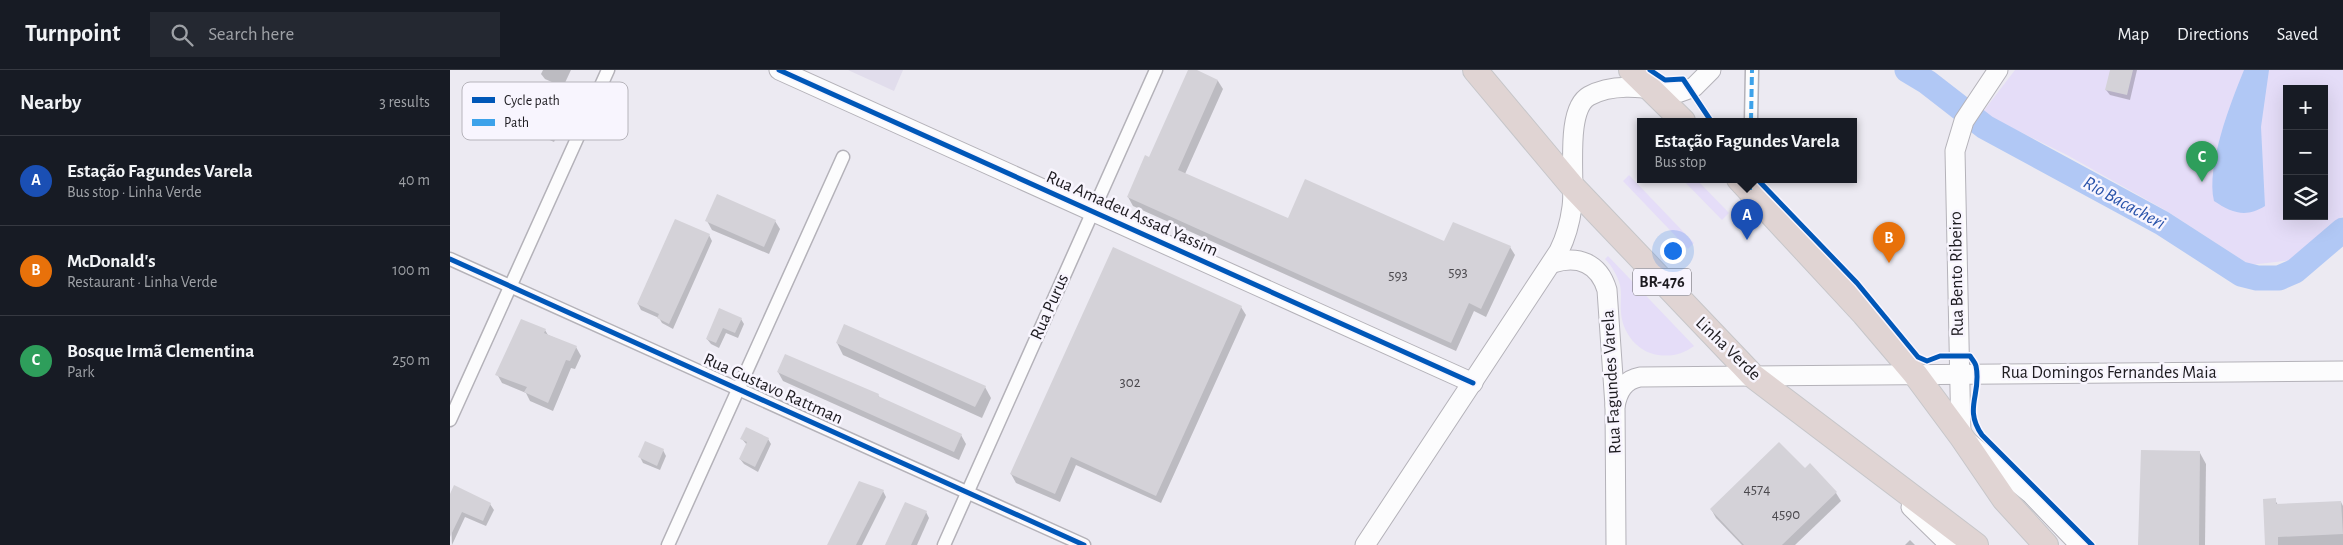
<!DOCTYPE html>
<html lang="en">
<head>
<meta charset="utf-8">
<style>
  :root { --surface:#171b24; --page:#242831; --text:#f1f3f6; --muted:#9ea1a6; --line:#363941; --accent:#b2b2b7 }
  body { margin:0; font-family:"Alegreya Sans",sans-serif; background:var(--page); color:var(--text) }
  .controls { position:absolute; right:15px; top:15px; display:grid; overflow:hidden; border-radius:0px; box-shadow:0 5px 20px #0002 }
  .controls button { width:45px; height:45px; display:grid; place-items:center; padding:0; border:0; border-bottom:1px solid var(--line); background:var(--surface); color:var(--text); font:25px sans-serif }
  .you { position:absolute; left:1222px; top:180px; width:18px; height:18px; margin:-12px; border:4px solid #fff; border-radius:50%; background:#1a73e8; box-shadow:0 0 0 8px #1a73e833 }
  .badge { display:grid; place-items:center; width:32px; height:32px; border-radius:50%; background:var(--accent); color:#fff; font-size:16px; font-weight:700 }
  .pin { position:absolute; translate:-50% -41px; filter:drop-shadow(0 1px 2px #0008) }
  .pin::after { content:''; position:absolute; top:26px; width:18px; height:15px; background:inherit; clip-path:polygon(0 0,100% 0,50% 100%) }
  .popup { position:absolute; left:1187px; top:48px; width:220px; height:65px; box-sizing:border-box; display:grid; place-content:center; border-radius:0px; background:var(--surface); filter:drop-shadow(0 1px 4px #0005); font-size:16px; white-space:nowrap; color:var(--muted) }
  .popup b { font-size:19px; color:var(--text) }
  .popup::after { content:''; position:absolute; left:50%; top:100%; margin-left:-10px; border:10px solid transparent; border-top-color:var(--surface) }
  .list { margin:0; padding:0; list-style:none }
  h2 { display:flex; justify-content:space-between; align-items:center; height:65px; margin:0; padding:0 20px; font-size:21px }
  h2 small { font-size:16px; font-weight:400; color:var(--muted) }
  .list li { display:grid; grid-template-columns:32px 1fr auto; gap:15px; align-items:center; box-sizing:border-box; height:90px; padding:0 20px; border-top:1px solid var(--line) }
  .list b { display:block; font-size:19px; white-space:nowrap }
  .list p { margin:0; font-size:16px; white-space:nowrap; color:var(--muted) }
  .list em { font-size:16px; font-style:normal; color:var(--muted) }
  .icon { flex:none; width:28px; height:28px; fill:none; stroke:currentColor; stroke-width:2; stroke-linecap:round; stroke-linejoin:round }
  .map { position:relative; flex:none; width:1893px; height:475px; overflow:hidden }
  header { display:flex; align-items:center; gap:30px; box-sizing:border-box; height:70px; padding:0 25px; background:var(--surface); border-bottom:1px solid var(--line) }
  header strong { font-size:24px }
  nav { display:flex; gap:28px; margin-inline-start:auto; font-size:18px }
  .search { width:350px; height:45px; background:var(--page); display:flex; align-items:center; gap:12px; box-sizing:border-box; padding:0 18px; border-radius:0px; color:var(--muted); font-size:19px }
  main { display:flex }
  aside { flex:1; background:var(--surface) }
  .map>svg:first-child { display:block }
  .built { fill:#e1ddec }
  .green { fill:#e5ddf8; fill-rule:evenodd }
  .water { fill:#b1c8f5 }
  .shadow { fill:#0003 }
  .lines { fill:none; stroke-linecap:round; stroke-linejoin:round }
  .river { stroke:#b1c8f5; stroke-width:25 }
  .building { fill:#d4d2d8 }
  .street-casing { stroke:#b4b2b9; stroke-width:15 }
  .secondary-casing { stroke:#b4b2b9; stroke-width:21 }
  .highway-casing { stroke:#c6c6c9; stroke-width:26 }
  .street { stroke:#fcfcfd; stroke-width:12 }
  .secondary { stroke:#fcfcfd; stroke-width:19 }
  .highway { stroke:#e0d4d3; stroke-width:24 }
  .quiet { stroke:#3da2ea; stroke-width:4; stroke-dasharray:8 4; stroke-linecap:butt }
  .cycleway-casing { stroke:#f8f5fe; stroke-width:8 }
  .cycleway { stroke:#0057b8; stroke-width:5 }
  .labels { text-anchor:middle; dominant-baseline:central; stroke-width:5; stroke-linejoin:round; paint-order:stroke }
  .number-label { font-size:15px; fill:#4b494e }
  .shield { fill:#f8f5fe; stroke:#5f5c63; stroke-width:1 }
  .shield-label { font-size:16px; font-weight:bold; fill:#1d1b20 }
  .street-label { font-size:18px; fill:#1d1b20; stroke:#f8f5fe }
  .water-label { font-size:19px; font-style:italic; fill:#2852aa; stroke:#f8f5fe }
  .key { fill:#f8f5fe; stroke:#b6b4bb; stroke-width:1 }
  .key-label { font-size:14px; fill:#1d1b20 }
</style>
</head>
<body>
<header>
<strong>Turnpoint</strong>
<div class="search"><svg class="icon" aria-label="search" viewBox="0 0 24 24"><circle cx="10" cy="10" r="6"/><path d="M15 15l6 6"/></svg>Search here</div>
<nav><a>Map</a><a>Directions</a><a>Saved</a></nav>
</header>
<main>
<aside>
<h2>Nearby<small>3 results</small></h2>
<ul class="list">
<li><span class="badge" style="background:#1a4fb4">A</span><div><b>Estação Fagundes Varela</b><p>Bus stop · Linha Verde</p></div><em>40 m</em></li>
<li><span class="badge" style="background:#e8710a">B</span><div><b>McDonald's</b><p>Restaurant · Linha Verde</p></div><em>100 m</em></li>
<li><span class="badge" style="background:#2e9e5b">C</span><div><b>Bosque Irmã Clementina</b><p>Park</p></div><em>250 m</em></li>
</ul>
</aside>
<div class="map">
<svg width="1893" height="475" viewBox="0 0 1893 475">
  <rect width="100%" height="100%" fill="#eceaf2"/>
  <polygon class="built" points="398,0 453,0 444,21"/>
  <g class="green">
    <path d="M1565,0h328v146l-50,44 -43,5 -85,-55 -98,-55 -85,-42zM1837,19h37v127h-37z"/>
    <polygon points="1179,105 1244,173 1238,179 1173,111"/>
    <polygon points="1232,109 1246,109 1279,143 1272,150"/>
    <path d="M1158,186l86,90c-11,8 -22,11 -36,9 -21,-3 -36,-23 -37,-43 -1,-9 1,-18 -1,-27 -3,-10 -8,-19 -15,-26z"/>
  </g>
  <path class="water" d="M1794,0h25l-8,57 4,79c-19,12 -33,7 -51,-5 -8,-35 16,-97 30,-131z"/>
  <g class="shadow">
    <polygon points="93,0 121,0 113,17 95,9 91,4"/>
    <polygon points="739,0 744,0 768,11 773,19 735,104 839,150 995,172 1060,177 1065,185 1036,247 1024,241 1006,281 683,136 678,127 700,89"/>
    <polygon points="1661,0 1687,0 1680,30 1660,25 1656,20"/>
    <polygon points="93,41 108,44 113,52 104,72 61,52 57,44"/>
    <polygon points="257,151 325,151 330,159 319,184 262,160"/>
    <polygon points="259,165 262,171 223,259 212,253 209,248 191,240 188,234"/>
    <polygon points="791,237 796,245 711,433 626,395 610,432 566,413 561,404"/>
    <polygon points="269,240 291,249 294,254 288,268 276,263 269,278 261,274 257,269"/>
    <polygon points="95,260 98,265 126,277 131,286 125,299 121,298 103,341 80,331 76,323 52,313 47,304"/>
    <polygon points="387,273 535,317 541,328 532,348 393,285"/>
    <polygon points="328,302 428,325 430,328 511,365 516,374 509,390 333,311"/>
    <polygon points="292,369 318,369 321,374 308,402 294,394 290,389 297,375"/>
    <polygon points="213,380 216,386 210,400 193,393 190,387"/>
    <polygon points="1750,383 1756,394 1755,475 1690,475"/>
    <polygon points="1355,400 1386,423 1391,431 1345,475 1292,475 1266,448 1261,439"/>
    <polygon points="433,421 436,427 412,475 379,475"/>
    <polygon points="0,427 40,434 44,440 36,456 15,447 2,475"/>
    <polygon points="1825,430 1828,435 1891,432 1893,436 1893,475 1816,475"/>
    <polygon points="476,442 479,448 467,475 436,475"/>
    <polygon points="1460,470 1465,475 1455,475"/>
  </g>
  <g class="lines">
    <polyline class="river" points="1457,0 1477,12 1535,57 1712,153 1791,204 1807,208 1829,208 1845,201 1893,160"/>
  </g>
  <g class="building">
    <polygon points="738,0 747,0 768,10 728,100 838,148 855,109 994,171 1003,152 1061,176 1031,239 1019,233 1001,273 677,127 695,85 699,87"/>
    <polygon points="1660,0 1683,0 1677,25 1655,20"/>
    <polygon points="63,26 92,39 94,36 109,43 99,64 55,44"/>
    <polygon points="267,124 326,150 314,177 255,151"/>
    <polygon points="225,149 260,164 219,254 207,248 209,244 187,234"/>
    <polygon points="663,177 792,236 706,426 621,387 605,424 560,404"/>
    <polygon points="269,238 292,248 285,263 273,258 266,273 256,269"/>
    <polygon points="71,249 96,259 94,263 127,276 120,291 116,290 98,333 74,322 77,317 45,305"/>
    <polygon points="394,254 536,316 525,337 386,273"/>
    <polygon points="335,284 429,324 428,326 512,364 504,382 327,302"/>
    <polygon points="296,357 319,368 305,397 289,389 297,372 290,369"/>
    <polygon points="195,371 214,379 207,396 188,387"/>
    <polygon points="1329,372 1355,398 1360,393 1387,422 1332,475 1294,475 1260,439"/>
    <polygon points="1691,380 1750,381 1749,475 1688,475"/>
    <polygon points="409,411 434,420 406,475 377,475"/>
    <polygon points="4,415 41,433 33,451 12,442 0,467 0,424"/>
    <polygon points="1826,428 1826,434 1891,431 1893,464 1828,467 1828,475 1815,475 1813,429"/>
    <polygon points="455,432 477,441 461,475 435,475"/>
  </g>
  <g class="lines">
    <defs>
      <g id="street">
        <polyline points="1301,51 1302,0"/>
        <polyline points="0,189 634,475"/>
        <polyline points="0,350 158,0"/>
        <polyline points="218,475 393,87"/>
        <polyline points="494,475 706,0"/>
      </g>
      <g id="secondary">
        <polyline points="329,0 1023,313"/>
        <polyline points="1548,0 1514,51 1505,81 1511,366 1581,424 1630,475"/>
        <path d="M1103,193c25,-8 46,0 54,27l8,116 1,139"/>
        <path d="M1165,336c3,-15 9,-26 25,-29l703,-6"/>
        <polyline points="1461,437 1500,475"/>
        <path d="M915,475l194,-294c7,-14 11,-29 13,-44 4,-26 -8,-97 17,-111 27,-15 62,-7 91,-4l14,-5 17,-17"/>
      </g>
      <g id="highway">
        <polyline points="1025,0 1123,117 1303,306 1526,475"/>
        <polyline points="1181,0 1233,51"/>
        <polyline points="1289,109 1414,244 1465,304 1511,366 1554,429 1596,475"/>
      </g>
    </defs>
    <use href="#street" class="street-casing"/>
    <use href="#secondary" class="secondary-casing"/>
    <use href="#highway" class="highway-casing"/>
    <use href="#street" class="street"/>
    <use href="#secondary" class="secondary"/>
    <use href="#highway" class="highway"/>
    <g class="quiet">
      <polyline points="1301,51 1302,0"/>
      <polyline points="1300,120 1300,109"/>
    </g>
    <defs>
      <g id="cycleway">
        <polyline points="329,0 1023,313"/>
        <polyline points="1200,0 1215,10 1233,9 1261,51"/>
        <path d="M1307,109l100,104 61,74 9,4 13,-5h30c2,3 5,6 6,10 6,28 -13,42 6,69l110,110"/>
        <polyline points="0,189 634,475"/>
      </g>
    </defs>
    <use href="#cycleway" class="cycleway-casing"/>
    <use href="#cycleway" class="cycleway"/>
  </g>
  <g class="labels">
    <g class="number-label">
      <text x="1008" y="202">593</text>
      <text x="948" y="205">593</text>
      <text x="680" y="312">302</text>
      <text x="1307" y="419">4574</text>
      <text x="1336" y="444">4590</text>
    </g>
    <rect class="shield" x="1183" y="198.5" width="58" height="27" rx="4"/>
    <g class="shield-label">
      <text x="1212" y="212">BR-476</text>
    </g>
    <g class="street-label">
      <text transform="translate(682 144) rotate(24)">Rua Amadeu Assad Yassim</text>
      <text transform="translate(1507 204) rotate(-91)">Rua Bento Ribeiro</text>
      <text transform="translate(600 237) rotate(-66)">Rua Purus</text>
      <text transform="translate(1278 279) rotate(44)">Linha Verde</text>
      <text x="1659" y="303">Rua Domingos Fernandes Maia</text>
      <text transform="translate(1162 312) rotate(-93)">Rua Fagundes Varela</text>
      <text transform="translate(323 319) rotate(24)">Rua Gustavo Rattman</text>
    </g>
    <g class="water-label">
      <text transform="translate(1674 133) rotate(29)">Rio Bacacheri</text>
    </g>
  </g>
  <rect x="12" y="12" width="166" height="58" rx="8" class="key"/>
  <rect x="22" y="27" width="23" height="6" fill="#0057b8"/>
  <rect x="22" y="49" width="23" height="7" fill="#3da2ea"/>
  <g class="key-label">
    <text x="54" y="35">Cycle path</text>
    <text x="54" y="57">Path</text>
  </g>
</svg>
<div class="controls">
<button>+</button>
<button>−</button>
<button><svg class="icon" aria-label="layers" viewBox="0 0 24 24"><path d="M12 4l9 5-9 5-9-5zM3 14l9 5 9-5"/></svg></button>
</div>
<div class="you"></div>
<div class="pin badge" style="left:1297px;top:170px;background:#1a4fb4">A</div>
<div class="popup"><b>Estação Fagundes Varela</b>Bus stop</div>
<div class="pin badge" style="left:1439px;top:193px;background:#e8710a">B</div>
<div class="pin badge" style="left:1752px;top:112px;background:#2e9e5b">C</div>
</div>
</main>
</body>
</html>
